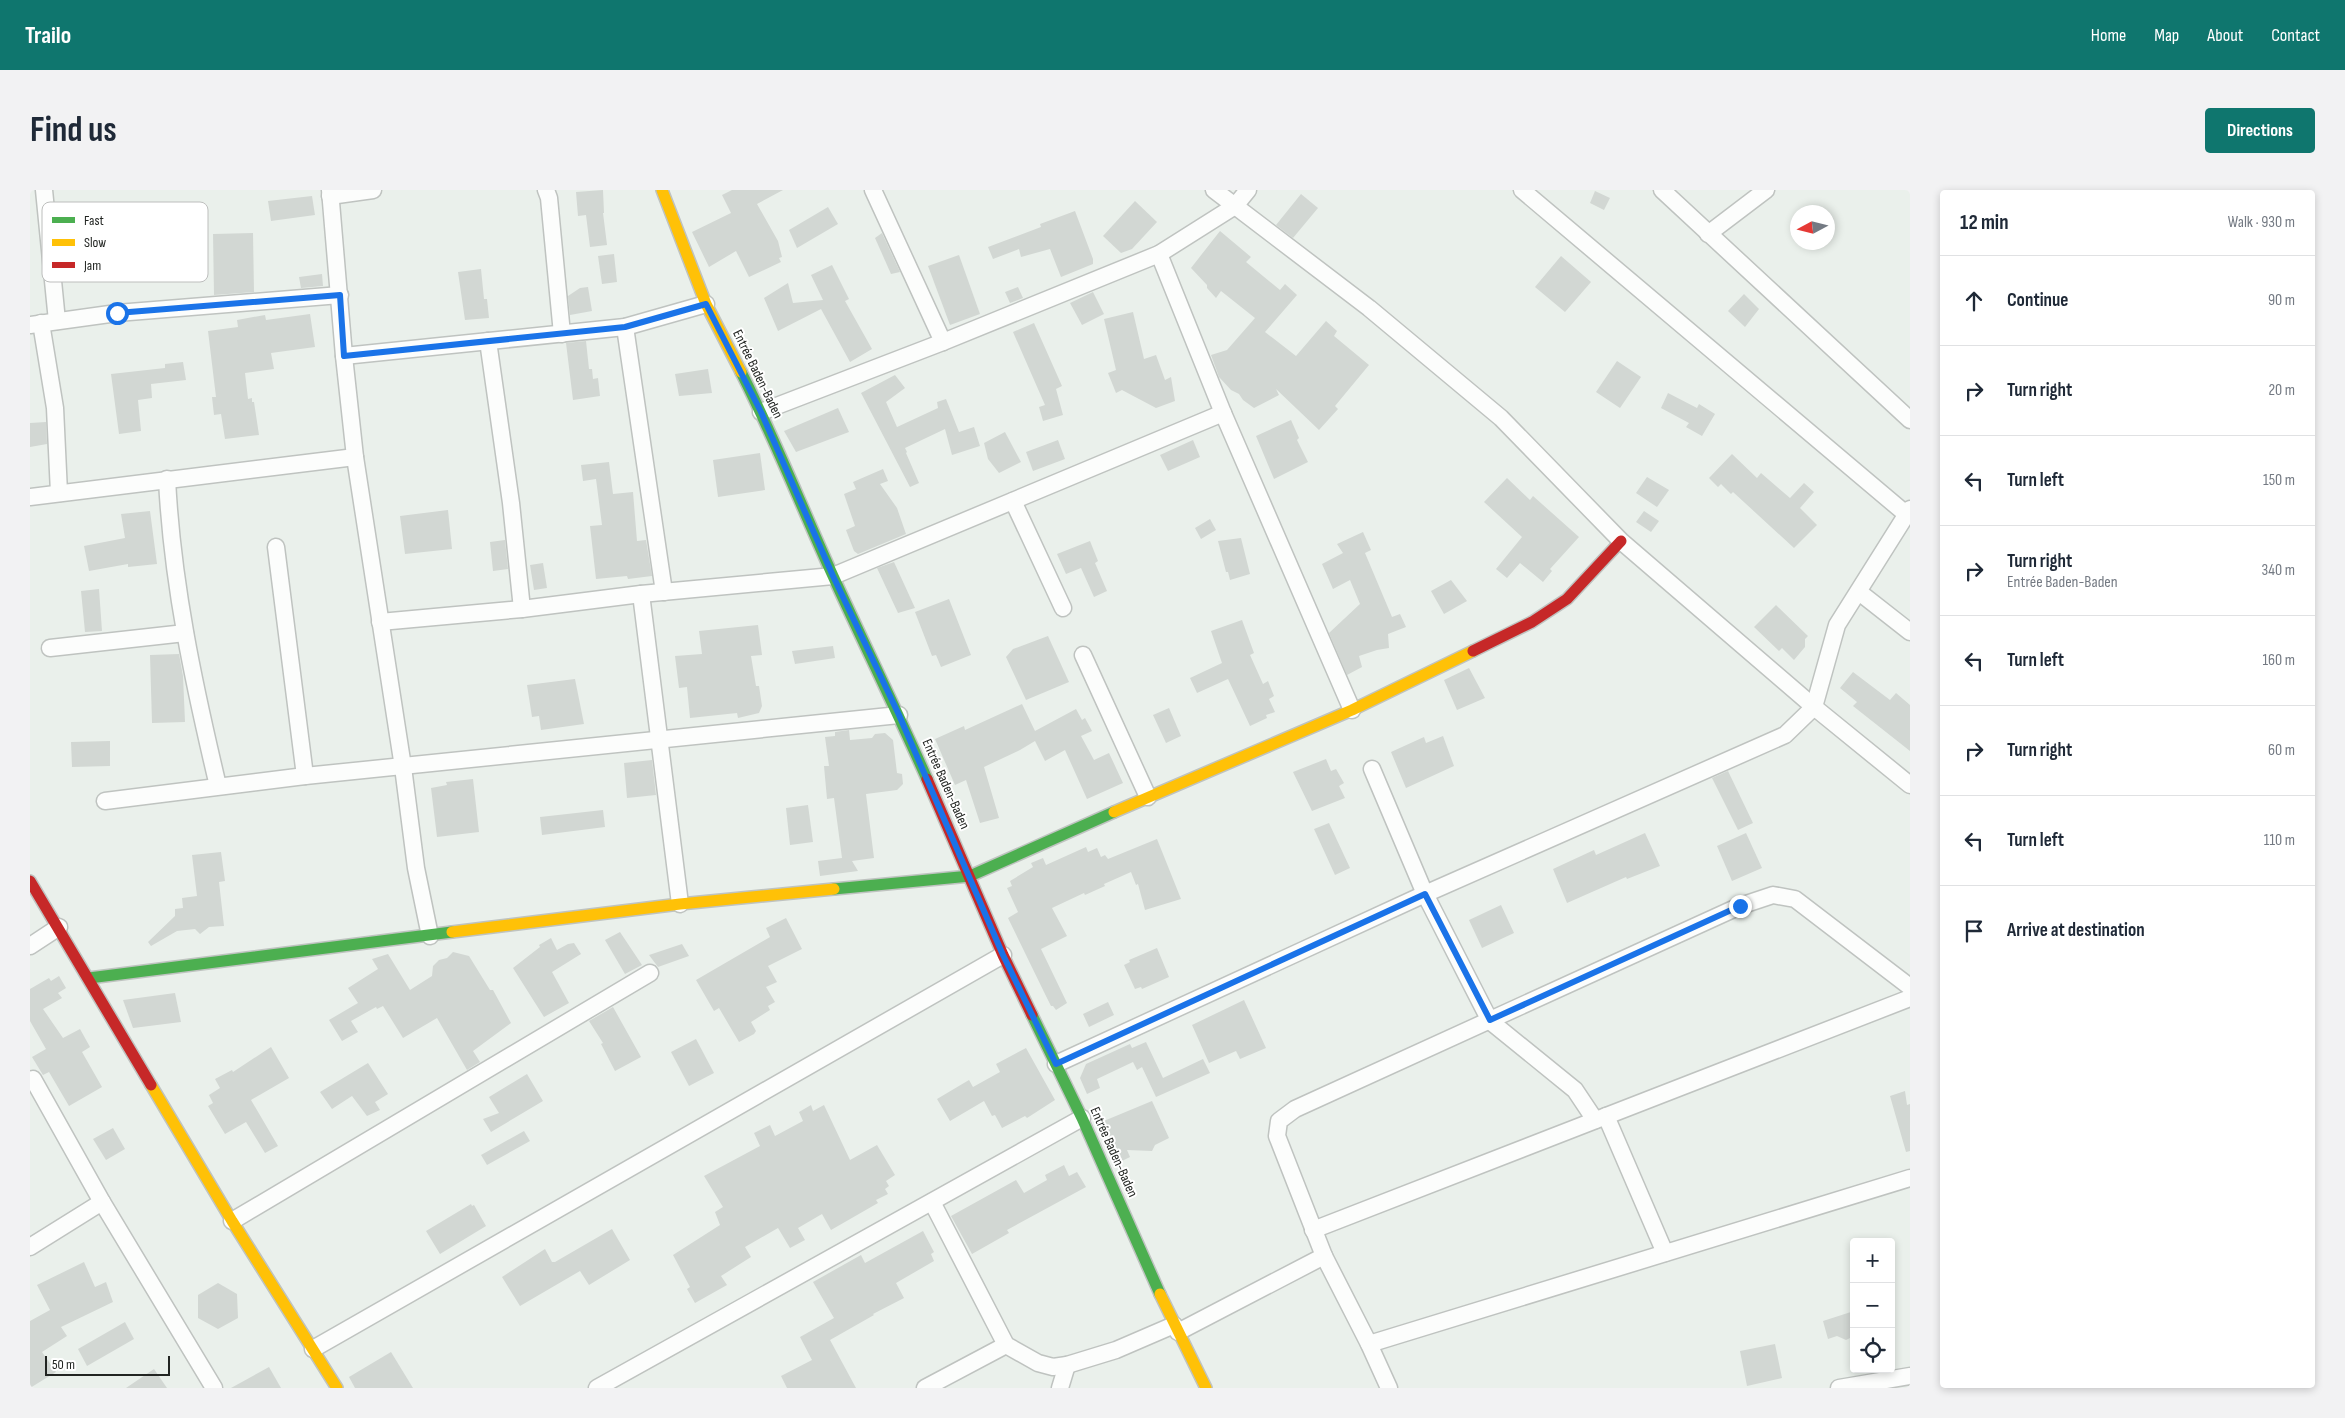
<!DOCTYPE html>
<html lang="en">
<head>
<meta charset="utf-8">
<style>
  :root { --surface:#fff; --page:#f2f2f3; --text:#1f2937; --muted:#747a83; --line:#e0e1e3; --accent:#0f766e }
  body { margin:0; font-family:"Sofia Sans Condensed",sans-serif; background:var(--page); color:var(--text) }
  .controls { position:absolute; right:15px; bottom:15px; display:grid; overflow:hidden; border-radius:5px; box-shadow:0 2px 8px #0003 }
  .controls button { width:45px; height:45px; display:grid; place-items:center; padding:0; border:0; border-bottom:1px solid var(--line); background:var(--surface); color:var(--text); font:25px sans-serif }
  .compass { position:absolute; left:1760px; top:15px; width:45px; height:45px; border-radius:50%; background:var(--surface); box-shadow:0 2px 8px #0003; rotate:263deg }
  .scale { position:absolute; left:15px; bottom:12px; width:125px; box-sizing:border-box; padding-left:5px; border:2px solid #222522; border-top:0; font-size:14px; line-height:18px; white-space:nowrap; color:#222522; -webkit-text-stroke:4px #fff; paint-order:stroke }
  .stop { position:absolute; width:15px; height:15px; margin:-11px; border:4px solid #1a73e8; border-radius:50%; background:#fff }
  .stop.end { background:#1a73e8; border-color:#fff; box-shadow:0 1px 5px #0008 }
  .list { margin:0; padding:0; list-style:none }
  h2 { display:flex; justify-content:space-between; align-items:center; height:65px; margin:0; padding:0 20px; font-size:21px }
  h2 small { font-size:16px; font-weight:400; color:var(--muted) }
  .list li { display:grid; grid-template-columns:32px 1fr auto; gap:15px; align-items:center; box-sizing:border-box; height:90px; padding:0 20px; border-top:1px solid var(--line) }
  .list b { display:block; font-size:19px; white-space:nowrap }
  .list p { margin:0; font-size:16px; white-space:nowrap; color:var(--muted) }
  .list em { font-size:16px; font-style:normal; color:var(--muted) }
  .icon { flex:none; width:28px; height:28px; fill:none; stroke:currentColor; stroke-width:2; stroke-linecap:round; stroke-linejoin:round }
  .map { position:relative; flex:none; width:1880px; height:1198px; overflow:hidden; border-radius:5px }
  header { display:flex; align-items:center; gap:30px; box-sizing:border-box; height:70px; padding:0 25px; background:var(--accent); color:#fff }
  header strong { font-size:24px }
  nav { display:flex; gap:28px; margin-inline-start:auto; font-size:18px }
  .intro { display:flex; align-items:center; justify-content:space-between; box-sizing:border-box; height:120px; padding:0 30px }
  h1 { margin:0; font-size:35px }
  .button { padding:12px 22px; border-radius:5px; background:var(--accent); color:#fff; font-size:18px; font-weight:700 }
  main { display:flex; gap:30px; padding:0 30px }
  aside { flex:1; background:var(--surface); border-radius:5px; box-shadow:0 2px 8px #0003 }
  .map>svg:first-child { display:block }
  .building { fill:#d2d7d3 }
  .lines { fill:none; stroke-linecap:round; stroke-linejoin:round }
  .street-casing { stroke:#bfc3c0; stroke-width:19 }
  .fast-casing { stroke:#bfc3c0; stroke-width:14 }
  .slow-casing { stroke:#bfc3c0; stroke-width:14 }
  .jam-casing { stroke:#bfc3c0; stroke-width:14 }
  .street { stroke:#fcfdfc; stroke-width:16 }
  .fast { stroke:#4caf50; stroke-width:11 }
  .slow { stroke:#ffc107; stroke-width:11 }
  .jam { stroke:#c62828; stroke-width:11 }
  .route { stroke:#1a73e8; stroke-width:6 }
  .labels { text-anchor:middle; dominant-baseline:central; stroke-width:4; stroke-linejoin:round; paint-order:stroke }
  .street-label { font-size:14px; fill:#222522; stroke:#fff }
  .key { fill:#fff; stroke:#bdbebd; stroke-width:1 }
  .key-label { font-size:14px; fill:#222522 }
</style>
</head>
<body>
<header>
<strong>Trailo</strong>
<nav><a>Home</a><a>Map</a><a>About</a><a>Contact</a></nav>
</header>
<div class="intro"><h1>Find us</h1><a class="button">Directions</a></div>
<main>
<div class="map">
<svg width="1880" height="1198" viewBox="0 0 1880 1198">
  <rect width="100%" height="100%" fill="#eaf0eb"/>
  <g class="building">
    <polygon points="573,0 574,23 573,23 577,55 560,57 556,25 548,26 546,2"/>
    <polygon points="702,0 753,0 727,14 748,51 752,67 749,68 751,72 719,87 706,61 679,77 662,42 701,23 692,5"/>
    <polygon points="1565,1 1580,8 1574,20 1560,13"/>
    <polygon points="1271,4 1288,18 1263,48 1246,35"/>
    <polygon points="282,6 285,25 241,31 238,11"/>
    <polygon points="1105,11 1127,32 1102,59 1091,63 1073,46"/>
    <polygon points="798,17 808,34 767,58 759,40"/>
    <polygon points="1045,21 1063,69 1063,74 1031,87 1020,59 991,67 989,59 963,69 958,57 1011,37 1010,34"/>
    <polygon points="1190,41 1221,67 1216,72 1250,100 1255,94 1267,105 1235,142 1266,166 1296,131 1307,141 1304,146 1339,175 1305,216 1308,219 1289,240 1246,199 1249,205 1224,218 1213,210 1209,204 1201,200 1189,187 1181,165 1197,160 1225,128 1191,101 1186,108 1177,98 1177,95 1161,78"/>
    <polygon points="223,43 224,102 184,105 183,44"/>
    <polygon points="852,43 870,82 861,84 845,48"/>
    <polygon points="584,64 587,92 572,94 568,66"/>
    <polygon points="929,65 950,124 920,135 898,76"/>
    <polygon points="1531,66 1561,92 1535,122 1505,97"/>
    <polygon points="802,75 819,109 815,111 842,159 820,172 791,119 748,141 734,108 758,93 763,113 793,110 781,85"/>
    <polygon points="451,79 454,109 457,109 459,128 435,130 428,82"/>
    <polygon points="292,84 293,96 271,98 269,87"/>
    <polygon points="558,97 562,121 540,125 538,106 550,98"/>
    <polygon points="988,97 993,108 980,113 975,102"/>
    <polygon points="1063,102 1074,124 1052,135 1040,113"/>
    <polygon points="1714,104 1729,119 1715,137 1698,121"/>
    <polygon points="1103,122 1114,169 1126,165 1135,190 1141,187 1145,211 1126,218 1092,200 1086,203 1078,183 1086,180 1074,129"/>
    <polygon points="280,124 285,157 241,163 244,179 215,183 218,209 222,208 222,212 224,212 229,245 195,249 191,224 184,225 182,207 186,207 178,141 208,137 207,130 235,125 236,130"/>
    <polygon points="1004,133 1032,196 1026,199 1033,225 1013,231 1009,217 1015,215 983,142"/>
    <polygon points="556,151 559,179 562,179 563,189 568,188 570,206 543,210 536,153"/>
    <polygon points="1587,171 1611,187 1590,218 1566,202"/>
    <polygon points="153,172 156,190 121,194 122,208 108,210 111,241 89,244 81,184 135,178 135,174"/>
    <polygon points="678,179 682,203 649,206 645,184"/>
    <polygon points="865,185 875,198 856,212 867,237 908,218 907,212 916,209 929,242 944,237 950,256 922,265 915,239 875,258 877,262 876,263 889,293 880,297 831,203"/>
    <polygon points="1638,203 1667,218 1669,214 1685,224 1672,246 1656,237 1659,233 1631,218"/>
    <polygon points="808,218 819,242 766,262 754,241"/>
    <polygon points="1261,230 1269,248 1267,250 1278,272 1244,289 1226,246"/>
    <polygon points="16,232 17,254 0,257 0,233"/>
    <polygon points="975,242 991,272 969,283 958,269 954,253"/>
    <polygon points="1028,250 1035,269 1003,281 996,262"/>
    <polygon points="1163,250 1170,267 1138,281 1130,265"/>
    <polygon points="730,263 735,300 688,307 683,270"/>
    <polygon points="1702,264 1727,288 1731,283 1760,308 1774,293 1784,302 1770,318 1787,335 1764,358 1703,302 1701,304 1691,294 1688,297 1679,288"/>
    <polygon points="579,272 583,304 603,302 607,351 616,350 622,386 598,389 597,386 566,389 560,336 572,335 566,289 553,291 551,275"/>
    <polygon points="853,279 858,291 850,294 867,318 876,344 828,364 824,361 816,340 825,336 814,304 826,299 823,292"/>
    <polygon points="1617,287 1639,300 1627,317 1606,303"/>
    <polygon points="1477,288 1500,310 1503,306 1549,347 1520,379 1522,381 1513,392 1490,373 1477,388 1466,379 1492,347 1454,312"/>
    <polygon points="418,320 422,359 375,364 370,326"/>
    <polygon points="120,321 127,374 98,377 98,374 59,381 54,356 95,348 91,324"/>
    <polygon points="1614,321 1629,331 1621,342 1606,332"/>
    <polygon points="1180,329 1186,340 1171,349 1165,338"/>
    <polygon points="1333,342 1341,360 1335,363 1362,427 1370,424 1376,437 1358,444 1359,458 1347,460 1329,466 1332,477 1317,485 1299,443 1330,414 1320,390 1303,399 1292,374 1313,363 1307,354"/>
    <polygon points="1211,348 1220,384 1200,390 1198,382 1196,382 1188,351"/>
    <polygon points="475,350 478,379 463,381 460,352"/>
    <polygon points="1060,351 1068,371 1065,373 1077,401 1064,407 1051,378 1036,384 1027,364"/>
    <polygon points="864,372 885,418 868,423 847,378"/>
    <polygon points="513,373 517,398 504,400 500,375"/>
    <polygon points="1421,390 1437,411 1414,424 1401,401"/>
    <polygon points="69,399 72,441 55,442 51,401"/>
    <polygon points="919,409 941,465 911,477 906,465 902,466 885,422"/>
    <polygon points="1746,415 1778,446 1775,449 1775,457 1764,470 1752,458 1749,461 1724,437"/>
    <polygon points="1212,430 1224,463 1220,465 1233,494 1238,491 1244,506 1239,509 1245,522 1236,525 1237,528 1220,536 1198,489 1167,503 1160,488 1192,473 1181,441"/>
    <polygon points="728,435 732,465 721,466 726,496 729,496 732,516 729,523 708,528 707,523 660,528 657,497 649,498 645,466 672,464 669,441"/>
    <polygon points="1018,446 1039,492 996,510 976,467 983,459"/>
    <polygon points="803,456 805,468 765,474 762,461"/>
    <polygon points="149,464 153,486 155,532 122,533 120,465"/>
    <polygon points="1439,478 1455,508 1427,520 1414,490"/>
    <polygon points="1823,482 1860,510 1866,503 1880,515 1880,561 1823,516 1827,512 1810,498"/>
    <polygon points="545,489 554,534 511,540 509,526 502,527 497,495"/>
    <polygon points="992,514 1005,541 1046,519 1052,530 1055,528 1062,541 1051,546 1064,570 1079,563 1093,593 1057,609 1035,560 1015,571 1005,551 990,560 954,577 969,628 950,633 936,590 925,595 905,549 934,536 935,540"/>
    <polygon points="1139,518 1151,546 1136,553 1123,525"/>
    <polygon points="819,540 820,550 842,548 845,544 855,543 863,550 867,583 872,584 873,594 867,600 836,604 844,668 822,671 828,681 790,686 788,671 812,668 804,608 797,609 794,576 799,576 795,547 805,546 805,542"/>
    <polygon points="1413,546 1424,576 1376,598 1361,562 1394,547 1396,553"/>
    <polygon points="80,551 80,576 42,577 41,552"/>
    <polygon points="1296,569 1301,581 1306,579 1314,593 1309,596 1315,608 1282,621 1263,582"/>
    <polygon points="622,570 626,605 597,608 594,573"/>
    <polygon points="1698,581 1723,633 1708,640 1682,588"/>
    <polygon points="443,589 449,642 407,647 401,598 417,595 416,592"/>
    <polygon points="778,615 783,652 760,655 756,618"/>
    <polygon points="573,620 575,637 512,645 510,627"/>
    <polygon points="1299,633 1320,678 1305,685 1284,639"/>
    <polygon points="1615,643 1630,676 1597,689 1596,687 1537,713 1523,679 1564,660 1566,665"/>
    <polygon points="1716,643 1732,678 1702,691 1687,656"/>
    <polygon points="1127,649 1151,709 1115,720 1108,694 1106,695 1101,682 1074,694 1075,696 1055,705 1054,703 1022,718 1037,746 1011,759 1037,813 1026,820 1023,816 1021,816 1014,802 978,728 988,722 977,698 982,696 980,691 1003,677 1001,673 1013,668 1016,675 1056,657 1058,662 1067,658 1071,667 1075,665 1078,669"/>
    <polygon points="191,662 195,691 189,692 194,736 179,737 170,744 165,739 147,741 121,756 118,752 145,726 145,719 153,718 152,708 167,706 162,665"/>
    <polygon points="1471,715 1484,743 1452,758 1439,730"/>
    <polygon points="756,728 772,759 738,776 747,792 736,797 745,812 738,816 740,820 721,832 726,841 724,844 709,852 689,818 684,821 666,790 740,747 736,738"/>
    <polygon points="590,742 612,775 595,784 575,750"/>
    <polygon points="521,748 527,760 538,754 544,753 551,764 522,782 539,813 514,827 483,778 510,757 509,755"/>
    <polygon points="652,754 659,766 628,777 619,765"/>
    <polygon points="1127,758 1139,787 1112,799 1111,797 1105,799 1094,775 1100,772 1099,770"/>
    <polygon points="423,762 439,766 460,800 463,800 481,833 443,861 450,872 437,880 407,828 373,848 353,816 347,819 346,817 321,831 328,842 312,851 299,830 328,813 318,798 348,779 342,769 358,764 380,800 402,786 403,776 409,770 417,768"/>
    <polygon points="29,786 36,798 28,803 32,808 13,819 33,848 50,839 60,857 52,862 72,897 39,916 19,882 13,885 2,867 16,859 0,831 0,799 19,788 21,791"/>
    <polygon points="145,803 151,832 103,838 93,810"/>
    <polygon points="1214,810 1236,858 1210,869 1206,861 1179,873 1162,835"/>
    <polygon points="1078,812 1084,825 1059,837 1053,824"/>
    <polygon points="583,817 611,867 585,881 571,854 573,853 559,831"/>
    <polygon points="666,849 684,883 659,896 641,862"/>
    <polygon points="1116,852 1133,888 1173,869 1180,883 1126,907 1112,877 1107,880 1103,872 1067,889 1070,898 1057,904 1050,888 1056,874 1100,854 1102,858"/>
    <polygon points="241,857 259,888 221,910 248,956 235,963 216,932 195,944 178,916 183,913 179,905 190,898 185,889 202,880 203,882"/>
    <polygon points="996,858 1025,910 997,928 995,926 972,938 965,925 962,926 954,911 920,931 907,909 939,890 943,897 970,882 966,874"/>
    <polygon points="338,873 358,904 345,912 350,920 337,926 322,906 302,919 290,902"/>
    <polygon points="497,884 513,911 461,942 453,929 469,923 459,907"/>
    <polygon points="1875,901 1877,915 1880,914 1880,961 1876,962 1860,906"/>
    <polygon points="1122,911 1139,948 1125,955 1122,961 1097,960 1100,967 1088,973 1069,933"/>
    <polygon points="781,915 783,921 794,915 820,970 847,955 865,985 856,991 859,996 855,999 858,1004 846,1010 848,1013 801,1040 792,1024 768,1038 775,1050 760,1058 748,1038 715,1057 721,1067 691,1086 697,1095 665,1113 657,1099 660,1097 643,1065 690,1035 685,1022 693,1017 674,986 730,956 724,943 740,935 745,946 773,931 769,922"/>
    <polygon points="83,938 95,959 76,970 63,949"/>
    <polygon points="494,941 500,951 457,975 451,965"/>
    <polygon points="1034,975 1039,986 1047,982 1056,997 977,1040 979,1043 942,1064 921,1026 986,990 994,1003 1017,990 1015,985"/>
    <polygon points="441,1014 442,1016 444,1015 456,1036 410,1064 396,1041"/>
    <polygon points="582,1039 600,1070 559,1095 550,1081 490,1116 472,1087 515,1059 522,1072 525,1072"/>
    <polygon points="893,1041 904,1062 901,1064 904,1071 866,1093 874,1108 843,1124 844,1125 800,1150 826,1198 757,1198 751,1186 782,1170 770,1147 804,1128 783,1092 831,1065 835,1073"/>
    <polygon points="54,1072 65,1097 76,1092 83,1112 31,1137 37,1146 12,1162 26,1182 0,1198 0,1131 20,1120 7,1095"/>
    <polygon points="188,1093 207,1104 208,1128 188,1139 168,1128 168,1105"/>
    <polygon points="1824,1121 1824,1146 1816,1150 1807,1146 1798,1149 1793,1131"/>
    <polygon points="95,1132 104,1149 57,1176 48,1159"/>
    <polygon points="1745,1154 1752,1188 1717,1196 1710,1161"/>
    <polygon points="361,1162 383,1198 325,1198 319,1187"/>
    <polygon points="239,1177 251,1198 201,1198"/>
    <polygon points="124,1179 137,1198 96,1198"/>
  </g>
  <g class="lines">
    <defs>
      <g id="street">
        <polyline points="14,0 27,131"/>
        <polyline points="300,0 314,166 325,267 373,577 386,678 400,746"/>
        <polyline points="516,0 519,8 532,144"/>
        <polyline points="843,0 913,152"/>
        <polyline points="1184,0 1339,118 1471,228 1591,351 1784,517 1880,595"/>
        <polyline points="1492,0 1876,324"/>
        <polyline points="1632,0 1880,230"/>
        <polyline points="300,6 343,0"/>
        <polyline points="1678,44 1736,0"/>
        <polyline points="1129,64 1193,223 1322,520"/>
        <polyline points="11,133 25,218 29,303"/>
        <polyline points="0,135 87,123 310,105"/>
        <polyline points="595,137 634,402"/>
        <polyline points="458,151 481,313 492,419"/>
        <polyline points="314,166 595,137 676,114"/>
        <polyline points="731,222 913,152 1129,64 1205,16 1218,0"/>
        <path d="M137,289c5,104 27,206 51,307"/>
        <polyline points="0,307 325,267"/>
        <polyline points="983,311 1033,418"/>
        <polyline points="246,357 275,586"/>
        <polyline points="1829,402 1880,442"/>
        <polyline points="611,404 650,714"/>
        <polyline points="350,432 492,419 611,404 803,386 1193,223"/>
        <polyline points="20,458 155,443"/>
        <polyline points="1053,465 1118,607"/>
        <polyline points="1342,579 1395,704 1460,831 1545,900 1565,930"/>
        <polyline points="75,611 275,586 869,525"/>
        <polyline points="0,756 29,737"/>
        <polyline points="1026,874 1395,704 1755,545 1784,517 1807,435 1880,319"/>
        <polyline points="3,889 72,1012 184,1198"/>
        <polyline points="1576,926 1635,1063"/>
        <polyline points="902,1012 976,1155 1008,1173 1023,1177 1037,1175 1086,1160 1144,1135"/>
        <polyline points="202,1031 620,783"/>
        <polyline points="1283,1040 1880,808"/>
        <polyline points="0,1057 72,1012"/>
        <polyline points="1148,1142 1294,1066"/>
        <polyline points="1339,1154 1880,988"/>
        <polyline points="283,1159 973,765"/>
        <polyline points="567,1198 1052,928"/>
        <polyline points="895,1198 976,1155"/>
        <polyline points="1030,1198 1037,1175"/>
        <polyline points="1359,1198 1339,1154 1294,1066 1247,946 1249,931 1265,919 1710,716 1743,705 1765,709 1880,797"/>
        <polyline points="1809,1198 1880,1186"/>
      </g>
      <g id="fast">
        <path d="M711,182c34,67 61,136 92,204 31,68 64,135 94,203"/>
        <polyline points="804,699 940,686 1084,622"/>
        <polyline points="59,788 422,742"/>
        <polyline points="1002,825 1052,928 1130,1104"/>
      </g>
      <g id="slow">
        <polyline points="632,0 676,114 711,182"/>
        <polyline points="1084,622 1322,520 1443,461"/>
        <polyline points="422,742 650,714 804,699"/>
        <polyline points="121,895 202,1031 307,1198"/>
        <polyline points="1130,1104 1176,1198"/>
      </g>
      <g id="jam">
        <polyline points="1443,461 1502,432 1537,409 1591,351"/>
        <polyline points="897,589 973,765 1002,825"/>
        <polyline points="0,691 121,895"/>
      </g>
    </defs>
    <use href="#street" class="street-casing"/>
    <use href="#fast" class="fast-casing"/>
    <use href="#slow" class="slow-casing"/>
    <use href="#jam" class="jam-casing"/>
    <use href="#street" class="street"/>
    <use href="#fast" class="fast"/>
    <use href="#slow" class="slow"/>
    <use href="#jam" class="jam"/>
  </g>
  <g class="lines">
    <polyline class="route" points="87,123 310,105 314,166 595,137 676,114 731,222 803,386 869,525 973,765 1026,874 1395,704 1460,830 1710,716"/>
  </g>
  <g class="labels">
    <g class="street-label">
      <text transform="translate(728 184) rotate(64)">Entrée Baden-Baden</text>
      <text transform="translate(916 594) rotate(66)">Entrée Baden-Baden</text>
      <text transform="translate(1084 962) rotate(66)">Entrée Baden-Baden</text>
    </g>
  </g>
  <rect x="12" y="12" width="166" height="80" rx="8" class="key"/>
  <rect x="22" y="27" width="23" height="6" fill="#4caf50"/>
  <rect x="22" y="49" width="23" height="7" fill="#ffc107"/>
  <rect x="22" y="72" width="23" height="6" fill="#c62828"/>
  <g class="key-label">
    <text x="54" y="35">Fast</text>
    <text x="54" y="57">Slow</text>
    <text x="54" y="80">Jam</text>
  </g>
</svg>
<div class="controls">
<button>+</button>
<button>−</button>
<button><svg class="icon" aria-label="locate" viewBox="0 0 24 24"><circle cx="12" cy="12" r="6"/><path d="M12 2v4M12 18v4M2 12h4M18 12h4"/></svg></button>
</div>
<svg class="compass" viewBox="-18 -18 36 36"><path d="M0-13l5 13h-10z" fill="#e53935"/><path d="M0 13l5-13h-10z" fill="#747a83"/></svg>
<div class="scale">50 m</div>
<div class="stop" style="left:87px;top:123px"></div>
<div class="stop end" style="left:1710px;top:716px"></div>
</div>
<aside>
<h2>12 min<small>Walk · 930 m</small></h2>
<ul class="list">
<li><svg class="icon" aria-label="ahead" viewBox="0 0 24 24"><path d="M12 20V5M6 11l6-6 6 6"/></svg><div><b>Continue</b></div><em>90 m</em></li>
<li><svg class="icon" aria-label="right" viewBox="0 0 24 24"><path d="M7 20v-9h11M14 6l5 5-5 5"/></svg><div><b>Turn right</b></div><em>20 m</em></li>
<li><svg class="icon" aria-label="left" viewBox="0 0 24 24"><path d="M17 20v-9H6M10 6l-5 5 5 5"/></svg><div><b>Turn left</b></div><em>150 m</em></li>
<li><svg class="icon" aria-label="right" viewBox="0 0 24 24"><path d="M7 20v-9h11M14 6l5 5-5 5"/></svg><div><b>Turn right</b><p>Entrée Baden-Baden</p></div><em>340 m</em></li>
<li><svg class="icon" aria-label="left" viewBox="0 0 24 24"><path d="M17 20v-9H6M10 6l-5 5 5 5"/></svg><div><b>Turn left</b></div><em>160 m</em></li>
<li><svg class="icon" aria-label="right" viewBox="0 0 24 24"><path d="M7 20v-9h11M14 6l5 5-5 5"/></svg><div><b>Turn right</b></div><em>60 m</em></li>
<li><svg class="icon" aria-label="left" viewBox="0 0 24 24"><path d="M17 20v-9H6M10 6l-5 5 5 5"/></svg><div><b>Turn left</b></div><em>110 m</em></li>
<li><svg class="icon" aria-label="arrive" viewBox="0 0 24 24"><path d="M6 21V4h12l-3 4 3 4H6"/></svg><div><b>Arrive at destination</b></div></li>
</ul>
</aside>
</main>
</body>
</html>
